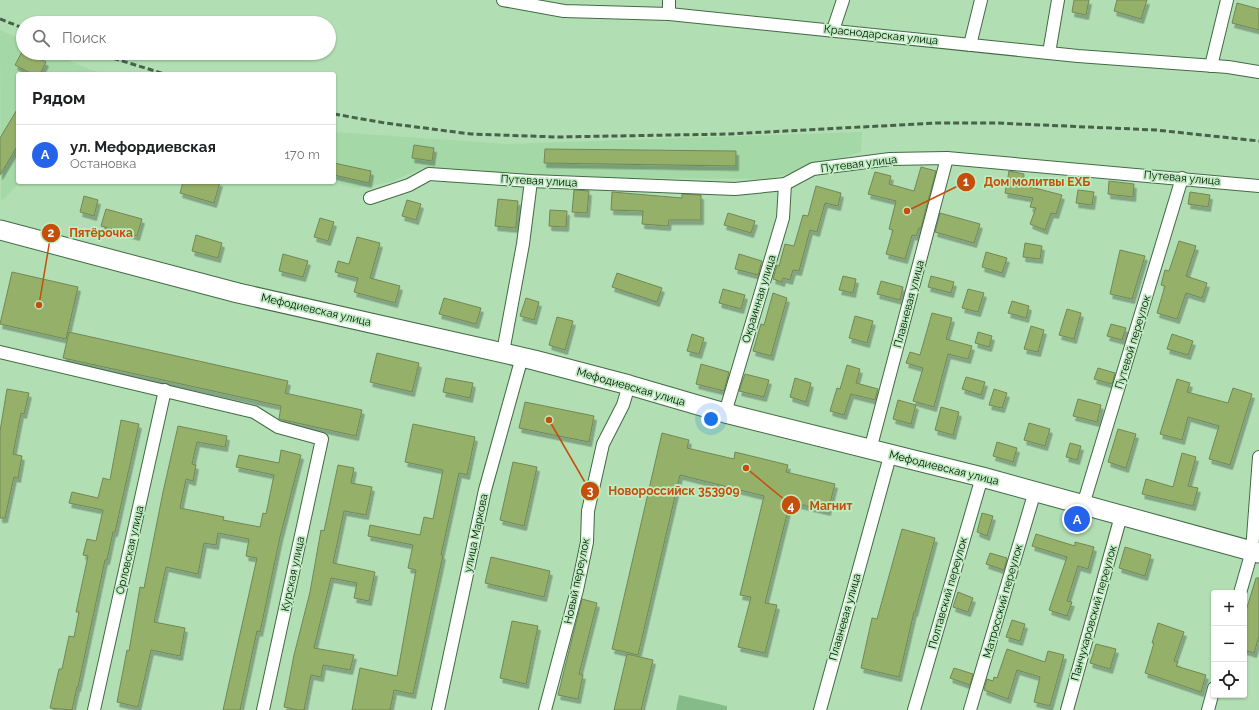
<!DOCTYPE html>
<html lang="ru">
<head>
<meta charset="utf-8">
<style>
  :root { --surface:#fff; --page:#f6f6f6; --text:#202124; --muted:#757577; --line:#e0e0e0; --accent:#2563eb }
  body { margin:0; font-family:Raleway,sans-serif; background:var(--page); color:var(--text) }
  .controls { position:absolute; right:12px; bottom:12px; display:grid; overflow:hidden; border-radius:4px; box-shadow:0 1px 3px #0004 }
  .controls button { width:36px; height:36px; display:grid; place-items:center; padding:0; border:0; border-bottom:1px solid var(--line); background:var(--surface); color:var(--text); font:20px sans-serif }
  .you { position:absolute; left:711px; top:419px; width:14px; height:14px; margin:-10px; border:3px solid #fff; border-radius:50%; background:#1a73e8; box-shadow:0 0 0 6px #1a73e833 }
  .badge { display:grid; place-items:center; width:26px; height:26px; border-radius:50%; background:var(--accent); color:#fff; font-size:13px; font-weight:700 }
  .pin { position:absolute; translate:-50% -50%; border:2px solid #fff; box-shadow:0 1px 4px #0006 }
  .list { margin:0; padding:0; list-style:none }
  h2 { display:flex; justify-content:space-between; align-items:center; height:52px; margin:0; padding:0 16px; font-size:17px }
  h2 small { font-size:13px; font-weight:400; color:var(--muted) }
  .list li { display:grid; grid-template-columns:26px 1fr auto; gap:12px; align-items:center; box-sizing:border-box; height:60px; padding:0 16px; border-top:1px solid var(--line) }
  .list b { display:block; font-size:15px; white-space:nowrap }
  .list p { margin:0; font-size:13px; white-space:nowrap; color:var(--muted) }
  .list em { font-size:13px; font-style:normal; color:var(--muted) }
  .icon { flex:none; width:22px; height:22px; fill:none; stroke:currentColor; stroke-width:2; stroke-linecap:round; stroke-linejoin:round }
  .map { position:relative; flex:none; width:1259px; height:710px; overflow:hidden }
  .search { position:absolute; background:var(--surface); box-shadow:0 1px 3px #0004; left:16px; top:16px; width:320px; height:44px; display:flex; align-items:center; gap:10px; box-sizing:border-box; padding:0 14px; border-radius:22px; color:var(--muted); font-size:15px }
  .panel { position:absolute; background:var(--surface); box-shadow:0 1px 3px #0004; left:16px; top:72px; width:320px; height:112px; border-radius:4px }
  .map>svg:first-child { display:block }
  .built { fill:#a4d8a6 }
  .green { fill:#85bb88 }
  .building { fill:#95b069; stroke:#738754; filter:url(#shadow) }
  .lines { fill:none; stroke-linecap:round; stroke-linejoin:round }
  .minor-casing { stroke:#416b44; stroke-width:14 }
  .primary-casing { stroke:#416b44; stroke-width:21 }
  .minor { stroke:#fff; stroke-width:12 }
  .primary { stroke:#fff; stroke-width:19 }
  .rail { stroke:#486249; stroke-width:3; stroke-dasharray:6 3; stroke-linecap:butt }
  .labels { text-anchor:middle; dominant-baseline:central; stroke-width:3.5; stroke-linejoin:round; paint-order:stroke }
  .street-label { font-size:11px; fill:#021003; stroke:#beecc0 }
  .leader { fill:none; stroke:#c64e0b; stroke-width:1.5 }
  .callout-dot { fill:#c64e0b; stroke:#beecc0; stroke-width:1.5 }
  .mark-label { font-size:12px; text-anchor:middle; font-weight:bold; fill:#fff }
  .callout-label { font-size:12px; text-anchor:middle; font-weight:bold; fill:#c64e0b; stroke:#beecc0; stroke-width:3.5; stroke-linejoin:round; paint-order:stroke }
</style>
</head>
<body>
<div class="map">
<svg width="1259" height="710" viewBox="0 0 1259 710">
  <defs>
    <filter id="shadow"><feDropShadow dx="2.5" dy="4.5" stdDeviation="0" flood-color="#0004"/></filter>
  </defs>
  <rect width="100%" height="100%" fill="#b1dfb3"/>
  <g class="built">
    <polygon points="0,30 23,40 23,53 52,53 91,70 105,74 18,74 18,182 21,182 1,201"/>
    <polygon points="334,132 507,144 862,132 861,152 769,179 545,177 423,168 390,182 358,188 332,182 334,182"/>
  </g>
  <polygon class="green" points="679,695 727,706 727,710 676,710"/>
  <g class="building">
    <polygon points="1074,0 1089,0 1086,15 1072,12"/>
    <polygon points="1117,0 1147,0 1141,19 1114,11"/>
    <polygon points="1237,3 1259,9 1259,30 1232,23"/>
    <polygon points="23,50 23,53 29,53 46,62 40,74 32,74 15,65"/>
    <polygon points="18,108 18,145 0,175 0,138"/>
    <polygon points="414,145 434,148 432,161 412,158"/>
    <polygon points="545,149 736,151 736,166 544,163"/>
    <polygon points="334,163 371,171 369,183 334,175"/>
    <polygon points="921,167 936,171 921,228 919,228 916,236 912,235 905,259 886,254 893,230 889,229 896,201 868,194 875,172 891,176 889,184 914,191"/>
    <polygon points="1009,171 1024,174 1023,185 1062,195 1056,214 1051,213 1045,230 1030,224 1036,208 1030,207 1033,198 1005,193"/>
    <polygon points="1109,181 1134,184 1133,197 1108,194"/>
    <polygon points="183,182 220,182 214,203 180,193"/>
    <polygon points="816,186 841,193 838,206 825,203 817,232 810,230 799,271 793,270 790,280 783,278 782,282 773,279 777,265 779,266 785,244 794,246 803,215 808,216"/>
    <polygon points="574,190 589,191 587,213 572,212"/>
    <polygon points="1078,190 1094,192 1092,205 1076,203"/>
    <polygon points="612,192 682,198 682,194 701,195 701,220 669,220 668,226 642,224 643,211 611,210"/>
    <polygon points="1190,192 1210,195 1208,207 1188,204"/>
    <polygon points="84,196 98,200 94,216 80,212"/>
    <polygon points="498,199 518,201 516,228 495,226"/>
    <polygon points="407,200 421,204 416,220 402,216"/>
    <polygon points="106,209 142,219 137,236 101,226"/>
    <polygon points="550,210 567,211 566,227 549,226"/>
    <polygon points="728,213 755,221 751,233 724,225"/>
    <polygon points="940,213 980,224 974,243 935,232"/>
    <polygon points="320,218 334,222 328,241 314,237"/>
    <polygon points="196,235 222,243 218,258 192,251"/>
    <polygon points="357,237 380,243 370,278 400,286 395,303 354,292 358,278 335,272 338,261 349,264"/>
    <polygon points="1179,241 1196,246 1186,276 1207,283 1202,298 1186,293 1177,319 1157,313 1165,286 1161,285 1165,270 1169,271"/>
    <polygon points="1025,243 1042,246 1040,259 1023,257"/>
    <polygon points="1120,250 1145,256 1132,299 1110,294"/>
    <polygon points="986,252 1007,258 1002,273 982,267"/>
    <polygon points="283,254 308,261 303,277 279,271"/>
    <polygon points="739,254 762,261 758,275 735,269"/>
    <polygon points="12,272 78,287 66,339 0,324"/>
    <polygon points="617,273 662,288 657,302 612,287"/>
    <polygon points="843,276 856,279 853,293 839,290"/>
    <polygon points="931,276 954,282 951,293 928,287"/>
    <polygon points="881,281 903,287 900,300 877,294"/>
    <polygon points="723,289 745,295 741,309 719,303"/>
    <polygon points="968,289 984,293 978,312 962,308"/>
    <polygon points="773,293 787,298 771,356 753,351 761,324 764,325"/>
    <polygon points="444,298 481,308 476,324 439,314"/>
    <polygon points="526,298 539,302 534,320 520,316"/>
    <polygon points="1012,301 1029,306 1026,318 1008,313"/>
    <polygon points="1067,309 1081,313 1074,339 1059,335"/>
    <polygon points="932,313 952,318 946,339 972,346 968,359 948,354 934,407 913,401 923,368 906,363 910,352 920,355"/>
    <polygon points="855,316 873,321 867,343 849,338"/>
    <polygon points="557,317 573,321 565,350 549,345"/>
    <polygon points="1111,324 1126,328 1122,340 1107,336"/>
    <polygon points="1031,326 1044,330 1038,352 1024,349"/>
    <polygon points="69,332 288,381 285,393 362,410 356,436 279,419 281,406 63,358"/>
    <polygon points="978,332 992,336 989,347 975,343"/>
    <polygon points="692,334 704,338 699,354 687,351"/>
    <polygon points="1172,334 1193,341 1188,355 1167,349"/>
    <polygon points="377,353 419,363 412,392 370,382"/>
    <polygon points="701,364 729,372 724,391 696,384"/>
    <polygon points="847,365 860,369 856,383 878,389 875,400 851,394 844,415 830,411 837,388 840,389"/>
    <polygon points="1098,368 1115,373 1112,384 1094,379"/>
    <polygon points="745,374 769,380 764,397 739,391"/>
    <polygon points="966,377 985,382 981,395 962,389"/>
    <polygon points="446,378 473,383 470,398 443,392"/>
    <polygon points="795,378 811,383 806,402 790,397"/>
    <polygon points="1177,379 1190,383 1187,392 1228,403 1233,388 1252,394 1230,465 1209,459 1219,426 1188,417 1182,440 1160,434"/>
    <polygon points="7,389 29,393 24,414 21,413 13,454 22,456 18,478 14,477 5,518 0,518 0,431"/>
    <polygon points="994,389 1007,393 1002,408 989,405"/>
    <polygon points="1078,399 1101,405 1097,422 1073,416"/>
    <polygon points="898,400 916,405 911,424 893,419"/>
    <polygon points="525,402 594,416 589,442 519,428"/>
    <polygon points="941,407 959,412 953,435 935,430"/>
    <polygon points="121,420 139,424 115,532 113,532 107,560 105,560 78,687 77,687 72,710 50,708 59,669 62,669 69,636 74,637 79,612 76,612 88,556 83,555 87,539 96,541 103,510 69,503 72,492 98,498 103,478 110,480"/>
    <polygon points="1029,423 1050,429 1045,446 1024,440"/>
    <polygon points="413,424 475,437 467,475 459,473 441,555 443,555 413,694 394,690 390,710 352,710 360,668 397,676 416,570 408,568 413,545 368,536 370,525 420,535 424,517 433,519 443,470 405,462"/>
    <polygon points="178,426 227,436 225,447 197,442 192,464 196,465 193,481 186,479 180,508 224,517 223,520 260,527 263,513 266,514 274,475 236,467 239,455 279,463 281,450 301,455 280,537 260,632 257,631 240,710 223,710 257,558 246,556 249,539 218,533 216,545 204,543 198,574 166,567 154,622 185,628 180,656 151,650 138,707 117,702 127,650 129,651 140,587 144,588 163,492"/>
    <polygon points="1118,429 1136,434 1126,468 1108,462"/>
    <polygon points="662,433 689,440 687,448 734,459 735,452 788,465 786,472 835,484 828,511 790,502 765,603 777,605 765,653 738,647 751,597 740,595 764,496 680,475 638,655 612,649"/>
    <polygon points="997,442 1017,448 1013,462 993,456"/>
    <polygon points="1070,443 1081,446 1077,460 1066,457"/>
    <polygon points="1182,453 1196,457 1188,486 1198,488 1193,506 1142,494 1146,479 1173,487"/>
    <polygon points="513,462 537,467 524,526 500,520"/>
    <polygon points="338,465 354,468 351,483 372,487 366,515 344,511 333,563 375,572 369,601 354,598 357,583 331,578 314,648 354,655 350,670 323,665 321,677 311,675 304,710 298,710 284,707 294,655 310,592 321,530 324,531"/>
    <polygon points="982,513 993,516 987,536 977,532"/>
    <polygon points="902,529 935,538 915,612 914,612 899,677 861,668 872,618 877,619"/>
    <polygon points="1036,534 1075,546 1075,542 1094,547 1088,569 1078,566 1067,601 1072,602 1067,616 1049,610 1067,557 1032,546"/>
    <polygon points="1125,547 1151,555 1145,576 1119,568"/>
    <polygon points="990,553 1007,558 1004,570 986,564"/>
    <polygon points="491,557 550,571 544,597 485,583"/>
    <polygon points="1256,578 1259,578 1259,636 1254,653 1244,650 1244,617"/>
    <polygon points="958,592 973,598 968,612 953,607"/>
    <polygon points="582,599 597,603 579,674 583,675 578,699 558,695"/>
    <polygon points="1012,620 1025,624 1020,641 1006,637"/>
    <polygon points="512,621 538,626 526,684 500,678"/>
    <polygon points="1158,623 1184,632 1174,661 1178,662 1176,666 1206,675 1201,692 1145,673 1154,643 1152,643"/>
    <polygon points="1096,644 1116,649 1110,669 1090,663"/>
    <polygon points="1007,649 1045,662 1048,651 1064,655 1050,706 1034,702 1040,677 1017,670 1008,699 984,690 987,679 993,681 994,677 997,678"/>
    <polygon points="627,654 653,660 641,710 614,710"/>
    <polygon points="954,668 973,674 970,685 950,678"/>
  </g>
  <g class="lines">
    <defs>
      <g id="minor">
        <polyline points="503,0 564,11 669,14 1078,56 1228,67 1259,72"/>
        <polyline points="669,14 669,0"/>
        <polyline points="833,30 843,0"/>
        <polyline points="970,45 981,0"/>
        <polyline points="1049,53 1058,0"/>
        <polyline points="1211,66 1227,0"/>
        <polyline points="370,198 409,185 429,174 531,181 735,189 785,184 813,169 890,159 947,158 1259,186"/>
        <polyline points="0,352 254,412 278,427 322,439 263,710"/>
        <polyline points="503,352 523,244 531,181"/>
        <polyline points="725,413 783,218 785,184"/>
        <polyline points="870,450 947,158"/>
        <polyline points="1083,505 1182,178"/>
        <polyline points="1240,593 1252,551 1259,457"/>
        <polyline points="94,710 165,390"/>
        <polyline points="438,710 485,490 522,357"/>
        <polyline points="545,710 577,590 587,542 588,511 603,444 623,405 629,385"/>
        <polyline points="820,710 890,456"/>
        <polyline points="914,710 982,477"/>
        <polyline points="970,710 1035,491"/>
        <polyline points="1067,710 1121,516"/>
        <polyline points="1208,710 1214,688"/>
      </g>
      <polyline id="primary" points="0,230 238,293 534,360 629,385 725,413 982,477 1259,553"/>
    </defs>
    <use href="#minor" class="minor-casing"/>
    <use href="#primary" class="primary-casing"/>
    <use href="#minor" class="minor"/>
    <use href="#primary" class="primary"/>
    <g class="rail">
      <polyline points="0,19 23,28"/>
      <polyline points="96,53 165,74"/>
      <polyline points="334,114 385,123 471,134 557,137 729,134 937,123 996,123 1156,130 1259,141"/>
    </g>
  </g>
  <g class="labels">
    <g class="street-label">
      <text transform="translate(881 35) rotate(6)">Краснодарская улица</text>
      <text transform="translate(859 164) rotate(-7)">Путевая улица</text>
      <text transform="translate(1182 178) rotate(5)">Путевая улица</text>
      <text transform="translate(539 181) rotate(3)">Путевая улица</text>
      <text transform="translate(759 299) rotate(-73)">Окраинная улица</text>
      <text transform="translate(909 304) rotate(-75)">Плавневая улица</text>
      <text transform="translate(316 310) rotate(13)">Мефодиевская улица</text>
      <text transform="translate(1133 342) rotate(-73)">Путевой переулок</text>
      <text transform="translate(631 387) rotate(16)">Мефодиевская улица</text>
      <text transform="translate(944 468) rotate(14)">Мефодиевская улица</text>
      <text transform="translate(476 533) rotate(-78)">улица Маркова</text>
      <text transform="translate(130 550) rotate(-77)">Орловская улица</text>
      <text transform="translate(293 574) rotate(-78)">Курская улица</text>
      <text transform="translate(577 581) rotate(-78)">Новый переулок</text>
      <text transform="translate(948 593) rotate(-74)">Полтавский переулок</text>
      <text transform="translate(1003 601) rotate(-74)">Матросский переулок</text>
      <text transform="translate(1094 613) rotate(-74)">Панчухаровский переулок</text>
      <text transform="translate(845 617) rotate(-74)">Плавневая улица</text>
    </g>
  </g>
  <path class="leader" d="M907 211L966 182M39 305L51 233M549 420L590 491M746 468L791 505"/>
  <g class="callout-dot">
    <circle cx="907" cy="211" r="4"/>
    <circle cx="39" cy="305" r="4"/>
    <circle cx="549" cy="420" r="4"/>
    <circle cx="746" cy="468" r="4"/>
    <circle cx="966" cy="182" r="10"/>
    <circle cx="51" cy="233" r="10"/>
    <circle cx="590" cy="491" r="10"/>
    <circle cx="791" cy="505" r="10"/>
  </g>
  <g class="mark-label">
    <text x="966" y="186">1</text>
    <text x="51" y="237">2</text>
    <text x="590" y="495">3</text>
    <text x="791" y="510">4</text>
  </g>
  <g class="callout-label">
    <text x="1037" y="186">Дом молитвы ЕХБ</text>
    <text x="101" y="237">Пятёрочка</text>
    <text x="674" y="495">Новороссийск 353909</text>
    <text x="831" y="510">Магнит</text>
  </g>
</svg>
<div class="controls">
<button>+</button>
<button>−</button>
<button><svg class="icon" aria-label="locate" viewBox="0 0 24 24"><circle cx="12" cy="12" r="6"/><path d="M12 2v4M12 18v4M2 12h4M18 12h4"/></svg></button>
</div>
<div class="you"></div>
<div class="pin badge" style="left:1077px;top:519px">A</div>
<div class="search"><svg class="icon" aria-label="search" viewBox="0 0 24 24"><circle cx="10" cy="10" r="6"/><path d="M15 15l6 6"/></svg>Поиск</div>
<section class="panel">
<h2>Рядом<small></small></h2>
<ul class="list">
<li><span class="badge">A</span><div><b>ул. Мефордиевская</b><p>Остановка</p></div><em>170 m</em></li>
</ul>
</section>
</div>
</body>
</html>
